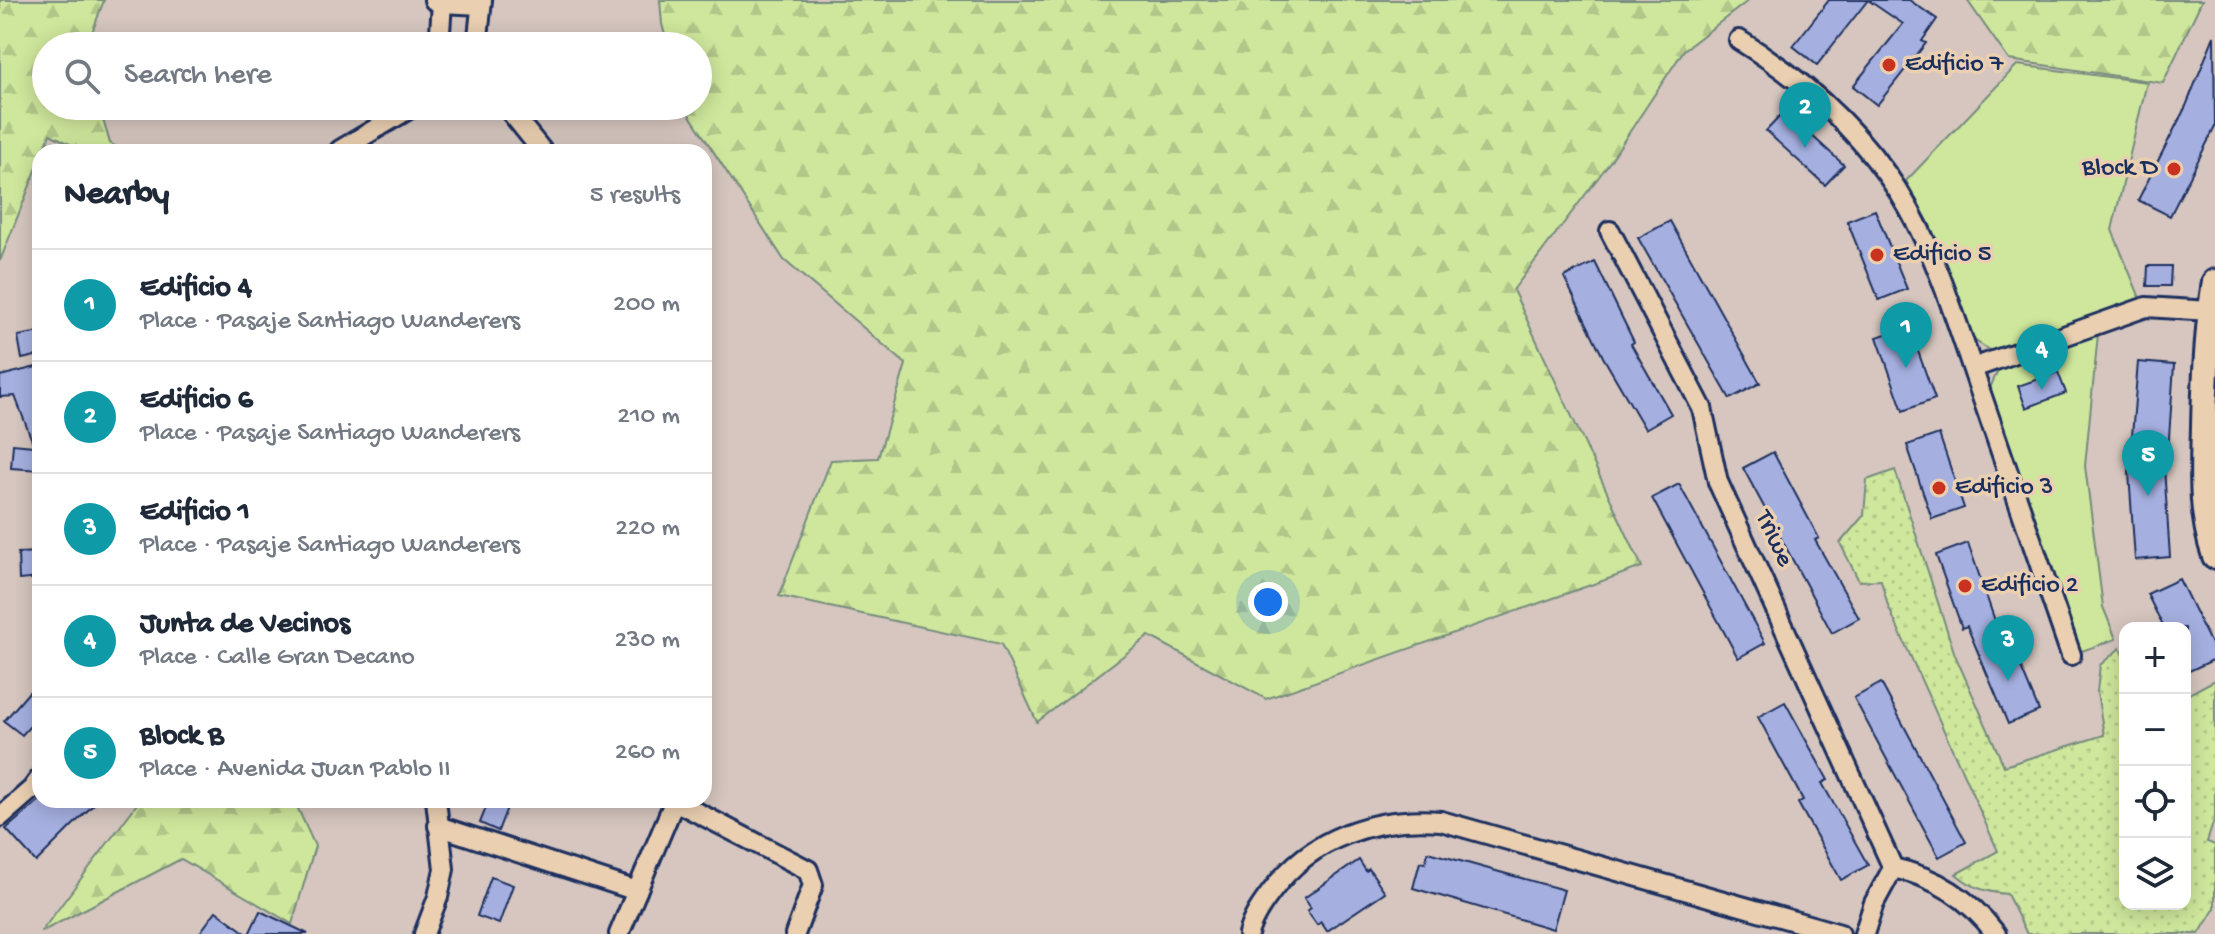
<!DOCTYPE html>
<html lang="en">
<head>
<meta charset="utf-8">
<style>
  :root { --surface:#fff; --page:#f6f6f7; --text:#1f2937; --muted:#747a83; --line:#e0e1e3; --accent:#c8321e }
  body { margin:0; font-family:"Gochi Hand",sans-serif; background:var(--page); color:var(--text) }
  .controls { position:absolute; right:24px; bottom:24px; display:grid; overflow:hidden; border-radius:16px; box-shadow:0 4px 20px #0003 }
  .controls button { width:72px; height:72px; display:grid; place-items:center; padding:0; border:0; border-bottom:2px solid var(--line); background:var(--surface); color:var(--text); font:40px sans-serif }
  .you { position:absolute; left:1268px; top:602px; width:28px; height:28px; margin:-20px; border:6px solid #fff; border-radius:50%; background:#1a73e8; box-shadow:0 0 0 12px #1a73e833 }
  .badge { display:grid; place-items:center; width:52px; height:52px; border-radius:50%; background:var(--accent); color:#fff; font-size:26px; font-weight:700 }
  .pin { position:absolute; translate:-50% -66px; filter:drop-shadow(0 2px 4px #0008) }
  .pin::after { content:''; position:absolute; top:42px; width:28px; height:24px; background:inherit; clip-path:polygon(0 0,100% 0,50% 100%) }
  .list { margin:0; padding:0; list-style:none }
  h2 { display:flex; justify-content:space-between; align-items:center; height:104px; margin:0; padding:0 32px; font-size:34px }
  h2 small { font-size:26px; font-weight:400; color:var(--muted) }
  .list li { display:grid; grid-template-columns:52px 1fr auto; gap:24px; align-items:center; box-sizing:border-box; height:112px; padding:0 32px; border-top:2px solid var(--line) }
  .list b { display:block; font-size:30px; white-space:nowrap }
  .list p { margin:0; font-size:26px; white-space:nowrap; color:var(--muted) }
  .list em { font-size:26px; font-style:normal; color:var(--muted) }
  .icon { flex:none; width:44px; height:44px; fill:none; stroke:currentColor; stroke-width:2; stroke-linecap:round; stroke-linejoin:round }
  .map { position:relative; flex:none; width:2215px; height:934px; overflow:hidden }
  .search { position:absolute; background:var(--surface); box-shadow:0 4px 20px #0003; left:32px; top:32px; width:680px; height:88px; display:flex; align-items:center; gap:20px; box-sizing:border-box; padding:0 28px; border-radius:44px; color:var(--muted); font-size:30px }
  .panel { position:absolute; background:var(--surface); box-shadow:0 4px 20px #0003; left:32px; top:144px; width:680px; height:664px; border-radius:24px }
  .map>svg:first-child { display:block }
  .grass { fill:url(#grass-dots); stroke:#758b7d; stroke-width:2 }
  .forest { fill:url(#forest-firs); stroke:#758b7d; stroke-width:2 }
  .park { fill:#cfe79c; stroke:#758b7d; stroke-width:2 }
  .building { fill:#a6b0e0; stroke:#1b2f5e; stroke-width:2 }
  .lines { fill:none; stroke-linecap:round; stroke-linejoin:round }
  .minor-casing { stroke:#1b2f5e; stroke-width:24 }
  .tertiary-casing { stroke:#1b2f5e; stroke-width:30 }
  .minor { stroke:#eacfb1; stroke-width:18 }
  .tertiary { stroke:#eacfb1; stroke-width:24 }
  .poi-dot { fill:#c8321e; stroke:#eacfb1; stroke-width:3 }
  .labels { text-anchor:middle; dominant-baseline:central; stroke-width:7; stroke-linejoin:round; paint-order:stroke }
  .poi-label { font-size:26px; fill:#1b2f5e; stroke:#eacfb1; text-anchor:start }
  .street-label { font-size:26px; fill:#1b2f5e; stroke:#eacfb1 }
</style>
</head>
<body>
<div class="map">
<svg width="2215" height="934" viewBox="0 0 2215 934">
  <defs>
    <pattern id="grass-dots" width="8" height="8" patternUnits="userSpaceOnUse" patternTransform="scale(2)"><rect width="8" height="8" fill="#cfe79c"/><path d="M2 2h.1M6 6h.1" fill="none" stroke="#b1c689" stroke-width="1.8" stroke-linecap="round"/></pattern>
    <pattern id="forest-firs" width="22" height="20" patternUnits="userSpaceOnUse" patternTransform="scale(2)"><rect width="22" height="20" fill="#cfe79c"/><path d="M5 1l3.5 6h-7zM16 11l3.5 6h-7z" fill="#b1c689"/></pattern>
  </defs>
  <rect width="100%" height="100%" fill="#d6c6bf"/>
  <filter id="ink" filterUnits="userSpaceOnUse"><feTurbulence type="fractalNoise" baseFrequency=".0125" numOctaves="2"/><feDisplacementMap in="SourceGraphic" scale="16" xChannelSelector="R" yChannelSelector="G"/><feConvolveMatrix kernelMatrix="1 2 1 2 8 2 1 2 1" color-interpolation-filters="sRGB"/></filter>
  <g filter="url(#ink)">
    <path class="grass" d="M1895,470l60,185 49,111 100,-31 -7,-43 3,-27 20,-17 5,11v245h60v-208l30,-16v137l-8,25 8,3v63l-16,26h-172l-20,-40c-22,-2 -34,-6 -51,-20l42,-23 -110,-245 -7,-26 -22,1 -19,-38 24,-28 3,-35z"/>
    <g class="forest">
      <polygon points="0,0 104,0 87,46 46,46 46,106 99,106 110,143 125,152 86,152 50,134 43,152 40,152 40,160 0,261"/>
      <polygon points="660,0 1749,0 1684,50 1607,166 1513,290 1642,567 1266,699 1149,636 1037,722 1001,644 779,596 831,460 878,458 906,364 784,260 689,114 686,106 698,106 698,46 668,46 662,24"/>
      <polygon points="1967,0 2202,0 2163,83 2009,60"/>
      <polygon points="140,800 294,800 315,846 292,924 181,859 41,932"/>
    </g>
    <g class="park">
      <polygon points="2017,65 2147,82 2112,230 2140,298 1991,351 1974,340 1930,225 1906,181"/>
      <polygon points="2098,334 2085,466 2103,607 2116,639 2079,652 1990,388 1998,370"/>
    </g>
    <g class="building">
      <polygon points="1829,0 1909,0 1937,19 1922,41 1926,43 1877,105 1853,86 1903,24 1868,0 1817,65 1793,46"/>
      <polygon points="2214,36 2215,127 2170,216 2138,200 2186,106"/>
      <polygon points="1785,111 1844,165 1825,185 1766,131"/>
      <polygon points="1875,210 1907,289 1879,300 1847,221"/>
      <polygon points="1670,221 1760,383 1730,399 1638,238"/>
      <polygon points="1595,262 1634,342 1631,344 1671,414 1645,429 1603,357 1564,277"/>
      <polygon points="2148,266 2171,266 2170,286 2147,286"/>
      <polygon points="1909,326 1935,399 1903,411 1877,337"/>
      <polygon points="40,332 40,355 22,359 18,336"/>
      <polygon points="2138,362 2174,365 2168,452 2163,452 2170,557 2135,560 2129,473"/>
      <polygon points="40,366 40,470 11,468 13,444 34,446 15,396 0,397 0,376"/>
      <polygon points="2058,372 2066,393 2026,408 2018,386"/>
      <polygon points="1939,434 1964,508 1932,519 1907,445"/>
      <polygon points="1773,452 1819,538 1815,540 1859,618 1832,633 1743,468"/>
      <polygon points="1679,484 1765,643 1738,658 1652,498"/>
      <polygon points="1968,543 2002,641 2009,639 2039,711 2008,724 1967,626 1962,628 1936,555"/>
      <polygon points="40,552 40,578 19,580 18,553"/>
      <polygon points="2179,579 2215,652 2215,659 2185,673 2185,628 2164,628 2147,594"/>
      <polygon points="1881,683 1966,842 1939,857 1854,698"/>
      <polygon points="29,692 40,702 40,715 22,735 4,721"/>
      <polygon points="1785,702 1828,780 1822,783 1868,865 1841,880 1798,803 1803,800 1758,717"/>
      <polygon points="40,800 98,800 36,862 6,829"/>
      <polygon points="489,800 508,805 498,831 480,823"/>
      <polygon points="1428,852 1564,890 1553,929 1413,888 1420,862 1425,863"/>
      <polygon points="1359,860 1366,871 1369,869 1385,892 1327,931 1321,922 1317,925 1307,911 1311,908 1304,898"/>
      <polygon points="491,877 513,885 499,924 477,916"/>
      <polygon points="216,911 247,934 199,934"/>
      <polygon points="260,911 308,934 249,934"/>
    </g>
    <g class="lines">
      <defs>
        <g id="minor">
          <polyline points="434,0 442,3 481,5"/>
          <path d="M1739,40c65,40 120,89 161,154 35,56 57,129 78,191 31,90 62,180 93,270"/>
          <polyline points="439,46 442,3"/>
          <polyline points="477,46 482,0"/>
          <polyline points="506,106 543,152"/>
          <polyline points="340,150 414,106"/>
          <polyline points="1610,231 1702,408 1718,482 1893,868"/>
          <polyline points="1973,368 2146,307 2210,311"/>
          <polyline points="675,801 808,870 813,885 795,934"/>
          <polyline points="0,817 32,789 40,778"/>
          <polyline points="438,826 637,891"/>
          <path d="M1893,868c43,9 76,30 103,66"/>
          <polyline points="424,934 438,897 444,869 436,800"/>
          <polyline points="619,934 675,800"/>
          <path d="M1248,934c4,-16 14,-30 24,-43 39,-54 104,-75 169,-70l399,113"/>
          <polyline points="1864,934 1874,903 1893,868"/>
        </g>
        <path id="tertiary" d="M2215,282c-8,47 -10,96 -11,144 -1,44 -4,87 11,130"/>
      </defs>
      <use href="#minor" class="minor-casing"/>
      <use href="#tertiary" class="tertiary-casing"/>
      <use href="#minor" class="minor"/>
      <use href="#tertiary" class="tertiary"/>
    </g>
  </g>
  <g class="poi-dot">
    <circle cx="1889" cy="65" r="8"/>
    <circle cx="2174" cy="169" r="8"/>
    <circle cx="1877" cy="255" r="8"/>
    <circle cx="1939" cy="488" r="8"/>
    <circle cx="1965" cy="586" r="8"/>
  </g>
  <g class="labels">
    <g class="poi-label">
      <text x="1905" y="65">Edificio 7</text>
      <text x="2158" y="169" text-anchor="end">Block D</text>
      <text x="1893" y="255">Edificio 5</text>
      <text x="1955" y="488">Edificio 3</text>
      <text x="1981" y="586">Edificio 2</text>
    </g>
    <g class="street-label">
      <text transform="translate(1773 539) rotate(65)">Triwe</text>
    </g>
  </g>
</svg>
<div class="controls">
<button>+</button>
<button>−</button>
<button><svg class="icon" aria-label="locate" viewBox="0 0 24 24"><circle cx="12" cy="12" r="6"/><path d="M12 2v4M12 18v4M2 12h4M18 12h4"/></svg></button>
<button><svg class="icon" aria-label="layers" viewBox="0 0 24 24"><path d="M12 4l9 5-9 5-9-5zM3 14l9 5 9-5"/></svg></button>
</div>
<div class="you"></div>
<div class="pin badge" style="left:1906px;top:368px;background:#0f9aa8">1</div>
<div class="pin badge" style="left:1805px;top:148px;background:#0f9aa8">2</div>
<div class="pin badge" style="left:2008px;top:681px;background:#0f9aa8">3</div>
<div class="pin badge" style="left:2042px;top:390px;background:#0f9aa8">4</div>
<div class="pin badge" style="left:2148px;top:496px;background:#0f9aa8">5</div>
<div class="search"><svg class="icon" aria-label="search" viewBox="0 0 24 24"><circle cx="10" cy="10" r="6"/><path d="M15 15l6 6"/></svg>Search here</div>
<section class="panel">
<h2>Nearby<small>5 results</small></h2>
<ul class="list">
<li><span class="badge" style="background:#0f9aa8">1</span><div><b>Edificio 4</b><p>Place · Pasaje Santiago Wanderers</p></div><em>200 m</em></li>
<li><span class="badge" style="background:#0f9aa8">2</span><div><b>Edificio 6</b><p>Place · Pasaje Santiago Wanderers</p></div><em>210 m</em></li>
<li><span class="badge" style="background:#0f9aa8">3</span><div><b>Edificio 1</b><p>Place · Pasaje Santiago Wanderers</p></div><em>220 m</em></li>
<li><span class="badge" style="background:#0f9aa8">4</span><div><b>Junta de Vecinos</b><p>Place · Calle Gran Decano</p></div><em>230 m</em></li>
<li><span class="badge" style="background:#0f9aa8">5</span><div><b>Block B</b><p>Place · Avenida Juan Pablo II</p></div><em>260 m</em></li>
</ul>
</section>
</div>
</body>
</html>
